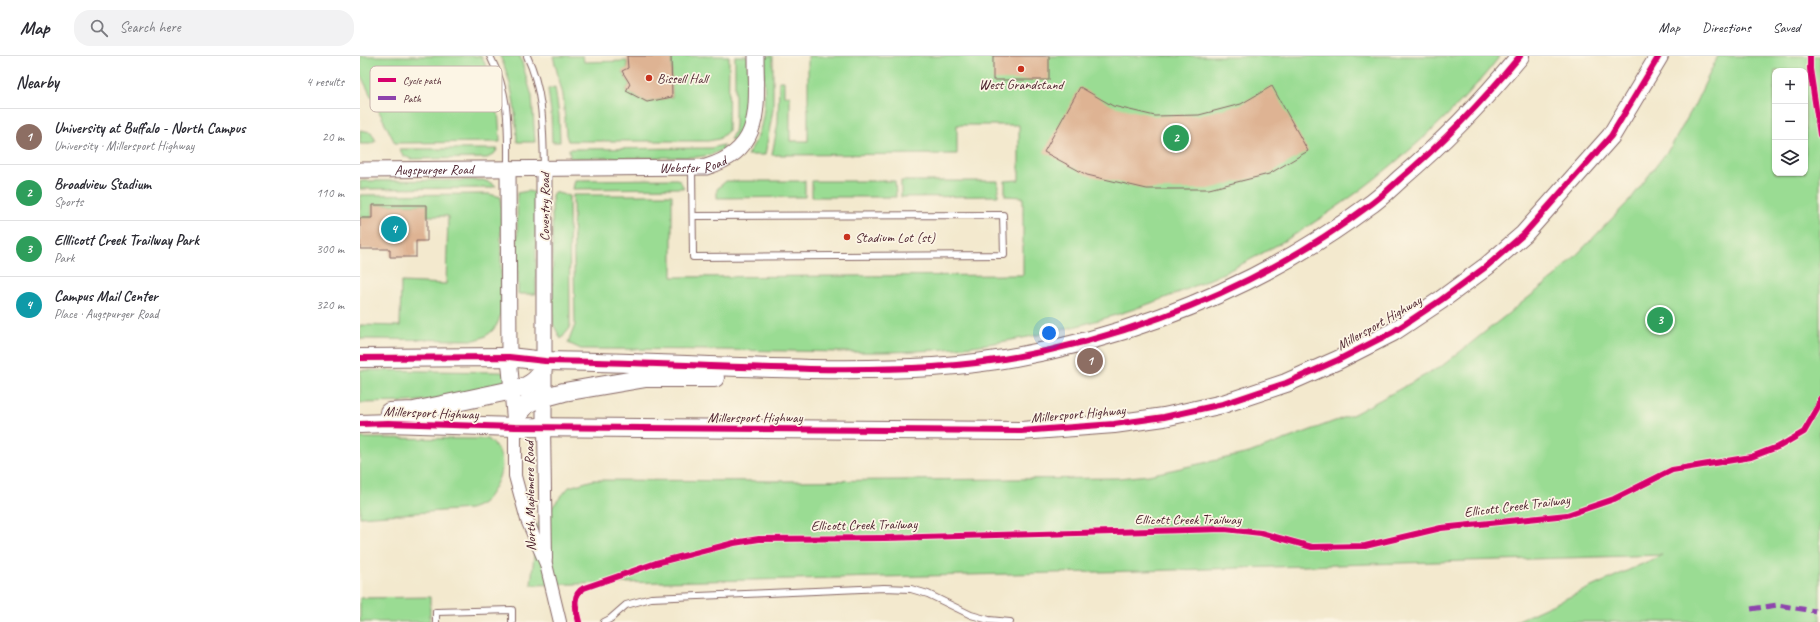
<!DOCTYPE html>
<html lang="en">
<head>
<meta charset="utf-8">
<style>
  :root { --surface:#fff; --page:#f2f2f3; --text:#2b2b33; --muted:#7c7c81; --line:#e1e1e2; --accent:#111827 }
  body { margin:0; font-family:Caveat,sans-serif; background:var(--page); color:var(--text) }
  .controls { position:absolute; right:12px; top:12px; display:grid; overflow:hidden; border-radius:8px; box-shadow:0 1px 3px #0004 }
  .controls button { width:36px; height:36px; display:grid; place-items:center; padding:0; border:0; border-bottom:1px solid var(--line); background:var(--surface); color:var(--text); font:20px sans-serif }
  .you { position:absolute; left:689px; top:277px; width:14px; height:14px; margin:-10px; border:3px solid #fff; border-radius:50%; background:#1a73e8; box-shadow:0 0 0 6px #1a73e833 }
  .badge { display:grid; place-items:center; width:26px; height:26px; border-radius:50%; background:var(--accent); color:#fff; font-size:13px; font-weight:700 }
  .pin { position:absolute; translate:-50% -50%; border:2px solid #fff; box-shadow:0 1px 4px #0006 }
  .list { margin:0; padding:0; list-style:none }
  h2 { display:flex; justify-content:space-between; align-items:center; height:52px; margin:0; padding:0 16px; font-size:17px }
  h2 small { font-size:13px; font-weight:400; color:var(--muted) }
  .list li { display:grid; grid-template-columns:26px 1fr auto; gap:12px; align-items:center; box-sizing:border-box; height:56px; padding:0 16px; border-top:1px solid var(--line) }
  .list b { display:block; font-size:15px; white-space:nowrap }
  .list p { margin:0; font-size:13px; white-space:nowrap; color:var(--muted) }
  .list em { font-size:13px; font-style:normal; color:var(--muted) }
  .icon { flex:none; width:22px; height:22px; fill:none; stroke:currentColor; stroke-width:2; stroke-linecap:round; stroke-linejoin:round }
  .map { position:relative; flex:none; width:1460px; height:566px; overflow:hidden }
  header { display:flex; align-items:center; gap:24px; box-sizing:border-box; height:56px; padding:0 20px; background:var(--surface); border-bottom:1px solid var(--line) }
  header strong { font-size:19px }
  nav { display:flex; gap:22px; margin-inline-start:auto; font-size:14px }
  .search { width:280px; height:36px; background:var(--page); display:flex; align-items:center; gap:10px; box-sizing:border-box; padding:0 14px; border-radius:16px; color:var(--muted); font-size:15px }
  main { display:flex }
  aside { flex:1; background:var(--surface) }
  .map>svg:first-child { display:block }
  .green { fill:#9adc93; stroke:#727e5f; fill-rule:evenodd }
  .building { fill:#deb393 }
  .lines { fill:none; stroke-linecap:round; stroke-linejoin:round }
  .service-casing { stroke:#856664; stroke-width:8 }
  .minor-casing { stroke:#856664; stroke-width:14 }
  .tertiary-casing { stroke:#856664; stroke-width:17 }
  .primary-casing { stroke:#856664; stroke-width:20 }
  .service { stroke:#fff; stroke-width:6 }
  .minor { stroke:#fff; stroke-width:12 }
  .tertiary { stroke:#fff; stroke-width:15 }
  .primary { stroke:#fff; stroke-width:18 }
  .quiet { stroke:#8e44ad; stroke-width:5; stroke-dasharray:10 5; stroke-linecap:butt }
  .cycleway-casing { stroke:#fcf5e5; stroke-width:8 }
  .cycleway { stroke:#d6006c; stroke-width:6 }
  .poi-dot { fill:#c8321e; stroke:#fcf5e5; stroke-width:1.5 }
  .labels { text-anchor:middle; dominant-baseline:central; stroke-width:3.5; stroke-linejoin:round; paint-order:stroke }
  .poi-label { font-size:14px; fill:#4a1f2b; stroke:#fcf5e5; text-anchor:start }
  .street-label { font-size:14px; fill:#4a1f2b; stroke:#fcf5e5 }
  .key { fill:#fcf5e5; stroke:#c7b5ad; stroke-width:1 }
  .key-label { font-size:11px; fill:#4a1f2b }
</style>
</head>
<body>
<header>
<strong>Map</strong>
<div class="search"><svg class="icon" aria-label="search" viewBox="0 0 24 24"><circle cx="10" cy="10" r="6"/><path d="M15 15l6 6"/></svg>Search here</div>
<nav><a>Map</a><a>Directions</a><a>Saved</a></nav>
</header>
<main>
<aside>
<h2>Nearby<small>4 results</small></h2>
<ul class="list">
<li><span class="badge" style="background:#8d6e63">1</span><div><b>University at Buffalo - North Campus</b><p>University · Millersport Highway</p></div><em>20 m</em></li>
<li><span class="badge" style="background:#2e9e5b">2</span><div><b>Broadview Stadium</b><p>Sports</p></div><em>110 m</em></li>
<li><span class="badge" style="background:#2e9e5b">3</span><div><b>Elllicott Creek Trailway Park</b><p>Park</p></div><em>300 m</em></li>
<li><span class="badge" style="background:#0f9aa8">4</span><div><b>Campus Mail Center</b><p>Place · Augspurger Road</p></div><em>320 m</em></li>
</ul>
</aside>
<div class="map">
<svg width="1460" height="566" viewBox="0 0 1460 566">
  <rect width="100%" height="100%" fill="#fcf5e5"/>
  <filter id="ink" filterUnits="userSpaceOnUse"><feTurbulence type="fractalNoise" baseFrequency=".025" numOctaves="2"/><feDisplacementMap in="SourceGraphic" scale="8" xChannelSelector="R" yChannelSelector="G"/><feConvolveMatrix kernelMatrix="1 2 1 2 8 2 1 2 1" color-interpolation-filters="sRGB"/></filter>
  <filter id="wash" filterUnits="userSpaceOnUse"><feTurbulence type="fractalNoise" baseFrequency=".012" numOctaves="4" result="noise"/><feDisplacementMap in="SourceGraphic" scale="16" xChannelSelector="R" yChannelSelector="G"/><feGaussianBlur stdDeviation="0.9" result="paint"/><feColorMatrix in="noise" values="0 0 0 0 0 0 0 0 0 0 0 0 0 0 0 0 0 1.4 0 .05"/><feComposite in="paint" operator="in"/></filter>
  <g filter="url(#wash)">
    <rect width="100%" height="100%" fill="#f3e9ce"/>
    <g class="green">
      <path d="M0,0h121c15,28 18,55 19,86l-105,1 -35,-69z"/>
      <path d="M140,0h20l12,40 3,46h-18c-1,-30 -4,-58 -17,-86z"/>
      <polygon points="193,0 223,0 224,6 267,5 268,12 262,16 270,28 266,35 287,46 312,41 311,0 369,0 368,75 359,83 348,85 208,85 206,79 203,39"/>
      <path d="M375,0h13c0,31 6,59 -15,85l-3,-1 4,-8 1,-7z"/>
      <path d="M403,0h10v53l-8,46h-18c23,-31 17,-63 16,-99z"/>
      <path d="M448,0h692c-31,40 -68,76 -107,108 -125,105 -275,166 -437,184 -55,6 -111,4 -167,3 -69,-1 -138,-2 -208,-2l-13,-6 7,-18 -2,-130h99v82l351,-2v-78l-18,-1v-15l14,-1v-55h-62v29l-185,1 6,-32 1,-42h5v15h6v45h18z"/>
      <path d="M1358,0h102v566h-306l148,-67 -521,16 -610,14 6,-60 32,-38 24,-7 193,1 334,-3 29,-3 100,-22 105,-39 88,-48 115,-91 73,-75 42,-55 22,-39zM1415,15h30v102h-30z"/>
      <polygon points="195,31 199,59 200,86 192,86 191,56 188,33"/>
      <polygon points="0,74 11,76 16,85 10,88 0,88"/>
      <polygon points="363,89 363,93 351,99 337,101 210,102 209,93 351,92"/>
      <polygon points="39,93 138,93 133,99 127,102 51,103 44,100"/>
      <polygon points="317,123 320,125 324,132 213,133 215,124"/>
      <polygon points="123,124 131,127 136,130 130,132 0,133 0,125"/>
      <polygon points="366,125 445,125 445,141 357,142 357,133"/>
      <polygon points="452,125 535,125 536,141 452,141"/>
      <polygon points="541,125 638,125 638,140 541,141"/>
      <polygon points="168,135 176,137 176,238 158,238 157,137"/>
      <polygon points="194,136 209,140 210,272 201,283 193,268 192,139"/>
      <path d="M129,138l12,3v112c-1,17 -10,27 -26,31l-115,-1v-14l40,1 1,-44 45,2 2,-68h-21v-11h-55v13h-12v-23z"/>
      <polygon points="0,314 141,316 147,318 145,330 82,343 48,346 0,347"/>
      <path d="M0,382l128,1c19,15 16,31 5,51 -3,5 -7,11 -12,14 -3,2 -8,4 -12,5l-109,8z"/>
      <polygon points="70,541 70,566 0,566 0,542"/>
    </g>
    <g id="blocks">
      <g class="building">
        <polygon points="267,0 311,0 312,41 287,46 266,35 270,28 262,15 268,12"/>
        <rect x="633" y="0" width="56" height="24"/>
        <polygon points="912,30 948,95 909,118 849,133 787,133 727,119 684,96 720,31 753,50 795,60 839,59 881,48"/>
        <polygon points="12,149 67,149 67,185 56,185 56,201 30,201 30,193 0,193 0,162 12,162"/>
      </g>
    </g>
  </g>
  <g filter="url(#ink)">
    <use href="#blocks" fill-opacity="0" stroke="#856664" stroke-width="1"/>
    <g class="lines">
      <defs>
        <g id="service">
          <path d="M130,0c20,39 18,70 18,113"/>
          <path d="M167,0c17,36 16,74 17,113"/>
          <polyline points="332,113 333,201 644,199 643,159 333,160"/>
          <polyline points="76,566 76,556 152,554 152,566"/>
          <polyline points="244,566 250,563 266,549 291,542 524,532 551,533 568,538 611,559 629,564 650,566"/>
        </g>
        <g id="minor">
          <polyline points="155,371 155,420 167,464 186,508 200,566"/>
          <polyline points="184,371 186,503"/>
        </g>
        <g id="tertiary">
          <polyline points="148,113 149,301 155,369"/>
          <path id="s1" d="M0,114l346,-3c59,-17 50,-62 50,-111"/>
          <polyline points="184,371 184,113"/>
        </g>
        <g id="primary">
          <path d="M0,302l149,-1 36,4c129,1 258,13 388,6 151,-10 312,-69 434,-160 12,-8 22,-18 33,-28 45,-38 82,-77 120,-123"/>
          <path d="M29,356l25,-1 108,-23c15,-7 18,-11 23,-27"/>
          <polyline points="0,368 28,367 155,371 661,375 754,368 804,361 863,348 926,327 978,304 1033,276 1081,244 1127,210 1164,178 1251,80 1299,0"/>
          <polyline points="155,371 158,359 166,349 174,344 204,336 286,322 355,322"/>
        </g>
      </defs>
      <use href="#service" class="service-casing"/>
      <use href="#minor" class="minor-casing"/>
      <use href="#tertiary" class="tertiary-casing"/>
      <use href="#primary" class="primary-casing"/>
      <use href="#service" class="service"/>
      <use href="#minor" class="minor"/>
      <use href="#tertiary" class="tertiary"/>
      <use href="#primary" class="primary"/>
      <polyline class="quiet" points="1391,553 1417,549 1455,555"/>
      <defs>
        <g id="cycleway">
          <polyline points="1450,0 1450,13 1460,79"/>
          <path d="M0,302l149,-1 36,4c129,1 258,13 388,6 151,-10 312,-69 434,-160 12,-8 22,-18 33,-28 45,-38 82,-77 120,-123"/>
          <polyline points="0,368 28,367 155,371 661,375 754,368 804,361 863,348 926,327 978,304 1033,276 1081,244 1127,210 1164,178 1251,80 1299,0"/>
          <path d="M219,566c-3,-13 -8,-27 5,-34l72,-25 78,-20 25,-4 126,-1 340,-9 36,4 51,14 53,-1 76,-18 126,-13 47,-16 58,-29 79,-13 29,-11 24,-14 15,-26 1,-6"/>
        </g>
      </defs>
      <use href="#cycleway" class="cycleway-casing"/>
      <use href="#cycleway" class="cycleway"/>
    </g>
  </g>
  <g class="poi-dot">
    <circle cx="661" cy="13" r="4"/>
    <circle cx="289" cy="22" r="4"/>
    <circle cx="487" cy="181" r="4"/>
  </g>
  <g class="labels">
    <g class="poi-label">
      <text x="297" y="22">Bissell Hall</text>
      <text x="661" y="28" text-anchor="middle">West Grandstand</text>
      <text x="495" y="181">Stadium Lot (st)</text>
    </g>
    <g class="street-label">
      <text stroke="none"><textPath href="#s1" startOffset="333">Webster Road</textPath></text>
      <text stroke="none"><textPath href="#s1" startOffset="74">Augspurger Road</textPath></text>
      <text transform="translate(184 151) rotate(-90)">Coventry Road</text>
      <text transform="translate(1019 267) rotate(-30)">Millersport Highway</text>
      <text transform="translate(71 357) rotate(2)">Millersport Highway</text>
      <text transform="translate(718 358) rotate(-5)">Millersport Highway</text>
      <text x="395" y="361">Millersport Highway</text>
      <text transform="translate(170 440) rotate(-91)">North Maplemere Road</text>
      <text transform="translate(1157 450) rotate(-7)">Ellicott Creek Trailway</text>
      <text x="828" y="463">Ellicott Creek Trailway</text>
      <text transform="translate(504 469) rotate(-1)">Ellicott Creek Trailway</text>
    </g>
  </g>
  <rect x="10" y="10" width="132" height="46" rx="6" class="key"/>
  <rect x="18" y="22" width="18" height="4" fill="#d6006c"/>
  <rect x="18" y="40" width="18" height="4" fill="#8e44ad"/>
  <g class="key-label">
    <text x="43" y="28">Cycle path</text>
    <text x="43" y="46">Path</text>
  </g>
</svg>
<div class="controls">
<button>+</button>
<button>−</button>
<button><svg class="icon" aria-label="layers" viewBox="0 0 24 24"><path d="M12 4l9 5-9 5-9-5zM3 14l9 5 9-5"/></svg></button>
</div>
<div class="you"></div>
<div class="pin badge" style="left:730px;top:305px;background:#8d6e63">1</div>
<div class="pin badge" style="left:816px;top:82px;background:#2e9e5b">2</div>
<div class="pin badge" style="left:1300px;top:264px;background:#2e9e5b">3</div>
<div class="pin badge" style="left:34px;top:173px;background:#0f9aa8">4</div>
</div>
</main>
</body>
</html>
